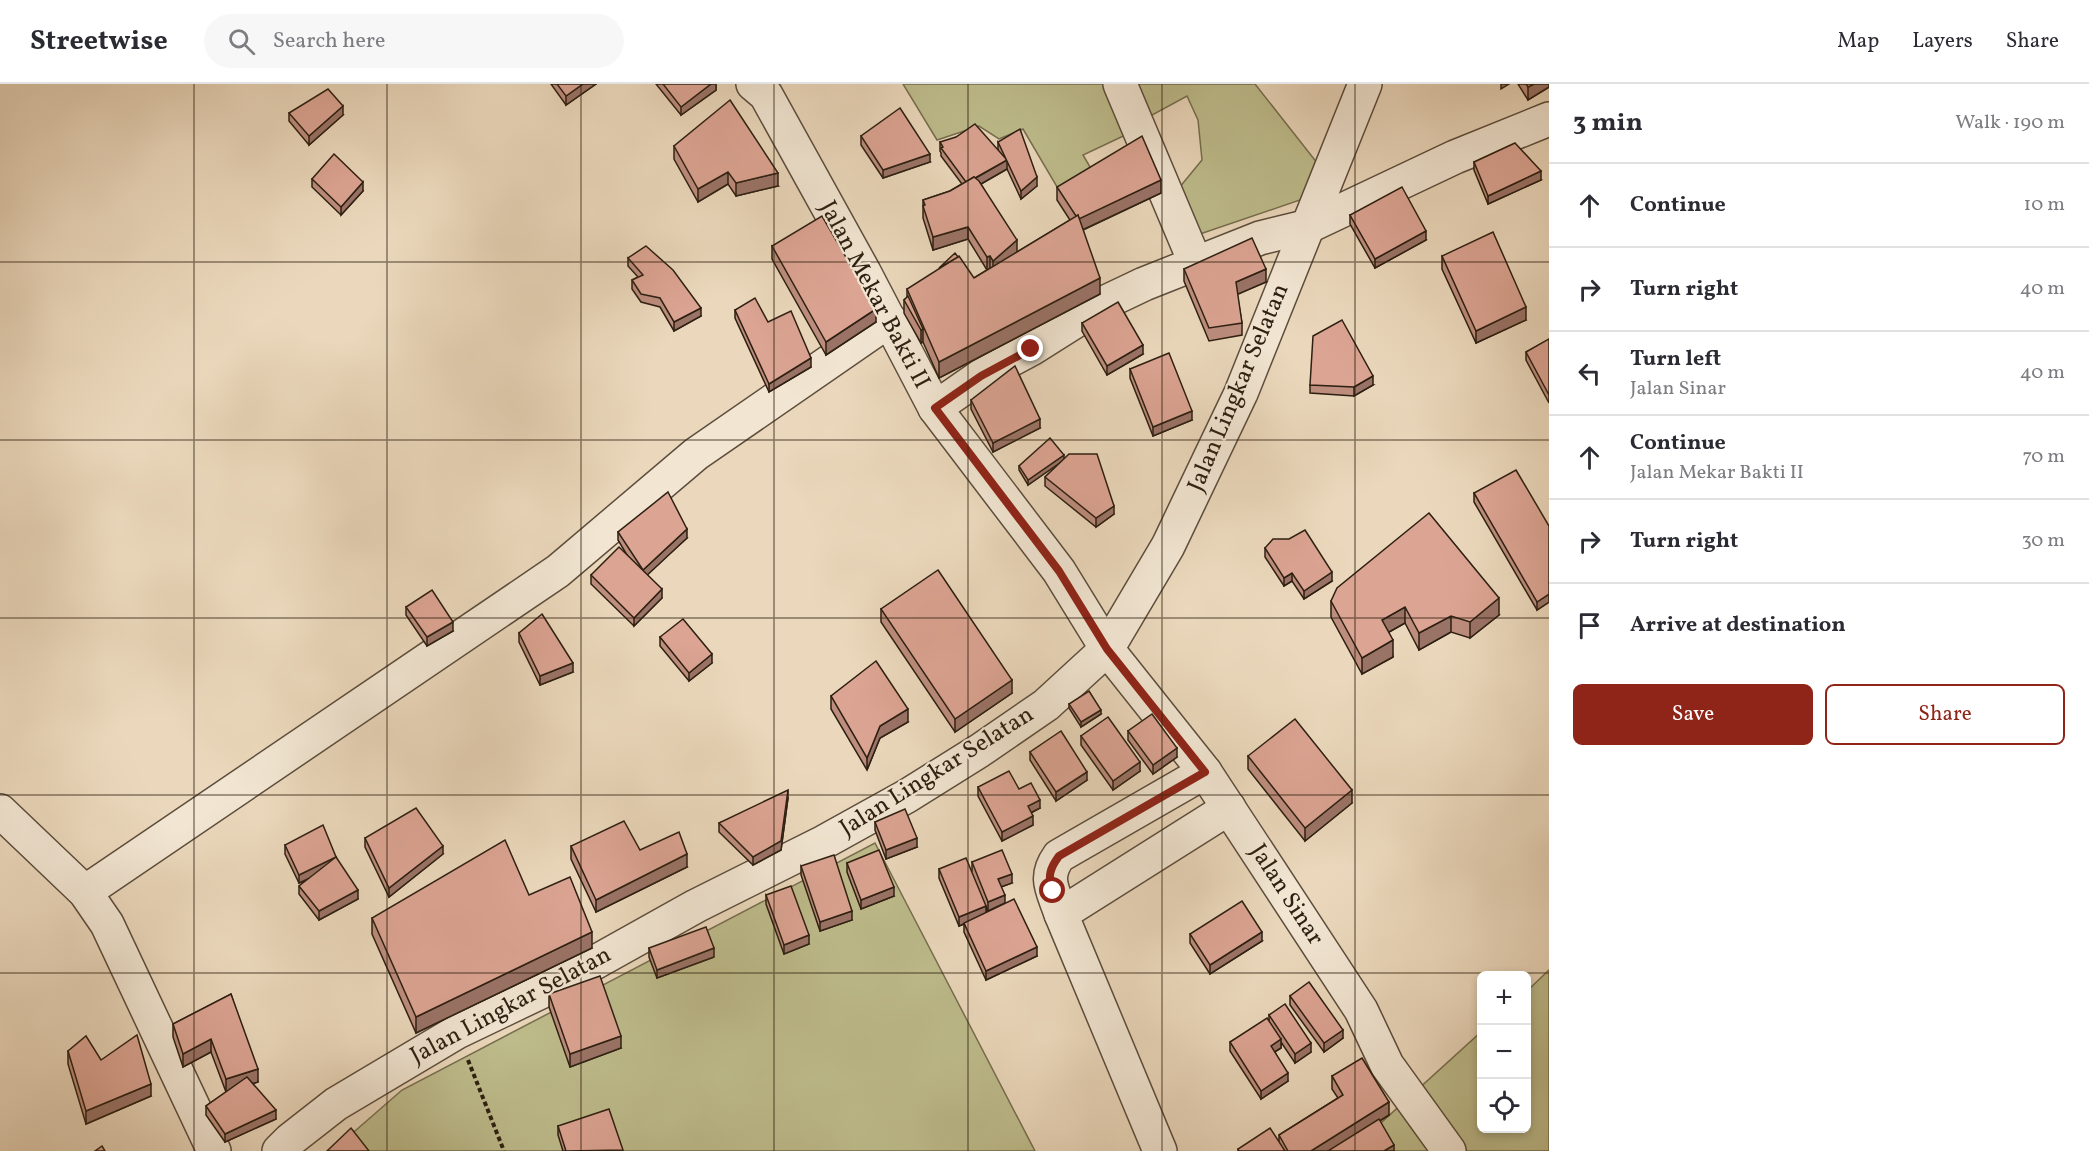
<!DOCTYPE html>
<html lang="en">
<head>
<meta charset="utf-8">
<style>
  :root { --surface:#fff; --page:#f7f7f7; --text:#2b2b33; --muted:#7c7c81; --line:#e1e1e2; --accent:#8f2418 }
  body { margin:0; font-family:Vollkorn,serif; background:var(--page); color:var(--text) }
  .controls { position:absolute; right:18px; bottom:18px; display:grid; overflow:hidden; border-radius:9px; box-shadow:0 3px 9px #0003 }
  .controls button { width:54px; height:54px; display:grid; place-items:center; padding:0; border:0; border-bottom:2px solid var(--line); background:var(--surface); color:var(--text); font:30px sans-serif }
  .stop { position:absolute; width:18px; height:18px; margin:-14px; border:4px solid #8f2418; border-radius:50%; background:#fff }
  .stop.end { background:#8f2418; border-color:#fff; box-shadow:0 2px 6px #0008 }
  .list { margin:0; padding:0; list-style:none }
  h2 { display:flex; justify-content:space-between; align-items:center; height:78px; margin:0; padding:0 24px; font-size:26px }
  h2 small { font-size:20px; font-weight:400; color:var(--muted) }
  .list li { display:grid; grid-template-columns:39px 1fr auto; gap:18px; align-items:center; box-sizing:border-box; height:84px; padding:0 24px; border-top:2px solid var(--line) }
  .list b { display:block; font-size:22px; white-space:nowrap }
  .list p { margin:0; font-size:20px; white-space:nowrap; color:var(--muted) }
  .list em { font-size:20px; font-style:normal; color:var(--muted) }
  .actions { display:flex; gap:12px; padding:18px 24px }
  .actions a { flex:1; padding:14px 0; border:2px solid var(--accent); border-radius:9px; text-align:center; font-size:21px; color:var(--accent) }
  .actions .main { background:var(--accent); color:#fff }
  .icon { flex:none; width:33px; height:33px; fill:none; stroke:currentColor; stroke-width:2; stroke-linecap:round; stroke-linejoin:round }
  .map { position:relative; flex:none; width:1549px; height:1067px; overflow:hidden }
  header { display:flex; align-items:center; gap:36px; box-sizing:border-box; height:84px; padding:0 30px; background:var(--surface); border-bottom:2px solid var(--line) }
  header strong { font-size:28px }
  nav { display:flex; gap:33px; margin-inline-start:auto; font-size:21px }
  .search { width:420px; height:54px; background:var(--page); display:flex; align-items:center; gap:15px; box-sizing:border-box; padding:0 21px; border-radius:33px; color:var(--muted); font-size:22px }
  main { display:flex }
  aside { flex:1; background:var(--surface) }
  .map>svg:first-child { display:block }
  .green { fill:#bebc8c; stroke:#766e4e; stroke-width:1.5 }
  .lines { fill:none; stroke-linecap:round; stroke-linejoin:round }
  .minor-casing { stroke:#5c4d3c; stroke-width:36 }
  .path { stroke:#2d1f11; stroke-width:4; stroke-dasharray:4.5 3; stroke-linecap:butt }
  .minor { stroke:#f2e6d3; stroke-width:33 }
  .wall { fill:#bd8d7e; stroke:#2d1f11; stroke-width:1.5 }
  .shaded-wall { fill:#9a7367; stroke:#2d1f11; stroke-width:1.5 }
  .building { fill:#dca493; stroke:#2d1f11; stroke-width:1.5 }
  .route { stroke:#8f2418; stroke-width:8 }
  .grid { fill:none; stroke:#2d1f11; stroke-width:1.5; stroke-opacity:0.55 }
  .labels { text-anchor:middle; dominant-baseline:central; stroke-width:4.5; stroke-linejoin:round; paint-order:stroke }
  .street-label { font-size:24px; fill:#2d1f11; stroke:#f2e6d3 }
</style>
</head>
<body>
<header>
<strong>Streetwise</strong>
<div class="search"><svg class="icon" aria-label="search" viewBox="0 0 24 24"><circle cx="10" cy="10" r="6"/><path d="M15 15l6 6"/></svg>Search here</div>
<nav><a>Map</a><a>Layers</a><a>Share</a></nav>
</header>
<main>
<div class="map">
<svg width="1549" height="1067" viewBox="0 0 1549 1067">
  <rect width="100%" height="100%" fill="#ebd8bc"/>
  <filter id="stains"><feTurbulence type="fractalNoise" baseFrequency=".00333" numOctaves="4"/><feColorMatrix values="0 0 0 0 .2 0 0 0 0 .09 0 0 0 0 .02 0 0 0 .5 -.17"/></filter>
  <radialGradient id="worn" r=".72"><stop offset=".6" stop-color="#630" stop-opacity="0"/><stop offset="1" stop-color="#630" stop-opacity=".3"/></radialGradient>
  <g class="green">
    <polygon points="903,0 1120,0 1138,45 1083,71 1093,88 1060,108 1023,45 999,55 979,42 937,56"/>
    <polygon points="1128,0 1255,0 1318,80 1300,116 1197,151 1179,104 1202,76 1198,36 1187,12 1143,36"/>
    <polygon points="875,759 1035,1067 332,1067 402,1006"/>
    <polygon points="1549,886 1549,1067 1350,1067 1481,948 1482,1044 1526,1044 1527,907"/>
  </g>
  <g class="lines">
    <defs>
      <g id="minor">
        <polyline points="753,0 766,11 864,188 935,324 1059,487 1107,565 1205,688 1361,926 1387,981 1449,1067"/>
        <polyline points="1120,0 1195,178"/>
        <polyline points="935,324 981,292 1031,265 1104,219 1144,200 1260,154 1309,142 1455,73 1549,35"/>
        <polyline points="0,727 85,808 107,840 214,1067"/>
        <polyline points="85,808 558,487 696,370 890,236"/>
        <path d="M1061,830c-8,-24 -18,-36 -2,-58l146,-84"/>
        <polyline points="279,1067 290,1056 336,1020 457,948 551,903 696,822 824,758 907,712 979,667 1046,621 1107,565 1168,462 1241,309 1365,0"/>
        <polyline points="1160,1067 1061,830 1229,724"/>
      </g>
    </defs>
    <use href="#minor" class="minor-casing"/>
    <polyline class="path" points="468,976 504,1067"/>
    <use href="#minor" class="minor"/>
  </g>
  <g class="wall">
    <polygon points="551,0 596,0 566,21"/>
    <polygon points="656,0 716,0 716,6 681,31"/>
    <polygon points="1518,0 1549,0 1549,3 1528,16"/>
    <polygon points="289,29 343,31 309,61 289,37"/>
    <polygon points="861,52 930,78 883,94 861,61"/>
    <polygon points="940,58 998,67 998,58 1037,102 1021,115 1007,85 981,100 1017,168 1070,136 1057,116 1057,103 1161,109 1083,146 1100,210 939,294 923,258 921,259 904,229 904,216 907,214 907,205 974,194 987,186 968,155 933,166 923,134 923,116 950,107 962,100 941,72 941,69 940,67"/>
    <polygon points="674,62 778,102 736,112 728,100 698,118 674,75"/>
    <polygon points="1474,78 1541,96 1488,120 1474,86"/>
    <polygon points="312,95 363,107 341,131 312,103"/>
    <polygon points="1350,131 1426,156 1375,184 1350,140"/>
    <polygon points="772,162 876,238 826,271 772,175"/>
    <polygon points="1442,172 1526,236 1476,259 1442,185"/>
    <polygon points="628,174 701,232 674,247 660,223 641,218 632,205 632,196 638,193 628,182"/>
    <polygon points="1184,185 1266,198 1237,210 1242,239 1242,251 1209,257 1184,197"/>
    <polygon points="735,226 768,238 811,283 769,308 735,234"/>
    <polygon points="1082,239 1143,270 1107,291 1082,247"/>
    <polygon points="1549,255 1549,319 1526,276 1526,268"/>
    <polygon points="1130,285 1192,336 1153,352 1130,294"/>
    <polygon points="1310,301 1373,301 1354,312 1310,309"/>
    <polygon points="971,316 1040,344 993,368 971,325"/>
    <polygon points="1063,376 1028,401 1019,386 1019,382 1064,376 1114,430 1096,443 1045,402 1045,393"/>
    <polygon points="1474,409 1549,442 1549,518 1537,526 1474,418"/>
    <polygon points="618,448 687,454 647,490 662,514 634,542 591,500 591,491 627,471 618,456"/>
    <polygon points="1265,464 1332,497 1304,515 1292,497 1284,502 1265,473"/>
    <polygon points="1331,517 1499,531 1470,554 1451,548 1419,566 1405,539 1389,548 1393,573 1362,590 1331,533"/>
    <polygon points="406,523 453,547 427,562 406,531"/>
    <polygon points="881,525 1012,609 955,648 881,538"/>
    <polygon points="519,549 573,588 540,601 519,558"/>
    <polygon points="660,553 712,579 689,597 660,562"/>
    <polygon points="831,612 908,638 880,654 867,686 831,625"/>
    <polygon points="1069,620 1101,630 1081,643 1069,624"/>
    <polygon points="1128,647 1177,673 1153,690 1128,656"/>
    <polygon points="1081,652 1140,687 1113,706 1081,661"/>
    <polygon points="1030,668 1087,696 1056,717 1030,676"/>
    <polygon points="1248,672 1352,719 1305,757 1248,685"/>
    <polygon points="978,703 1019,705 1040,724 1031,729 1033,741 1002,757 978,712"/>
    <polygon points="788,714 781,766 753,781 719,748 719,739"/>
    <polygon points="875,738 917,763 886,775 875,746"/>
    <polygon points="365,754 443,770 389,813 365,763"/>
    <polygon points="285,761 336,773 358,815 319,836 299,810 299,802 307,796 299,799 285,770"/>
    <polygon points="571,762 640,766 687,783 596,828 571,775"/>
    <polygon points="972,778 1012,799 1001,803 988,827 986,822 986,828 1037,872 986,896 964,848 964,840 959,842 939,794 939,785 972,787"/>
    <polygon points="847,779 894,812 861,825 847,788"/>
    <polygon points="801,782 852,836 820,847 801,791"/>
    <polygon points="529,811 592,864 416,949 372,850 372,834"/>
    <polygon points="766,811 809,860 784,870 766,820"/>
    <polygon points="1190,850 1262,857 1210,890 1190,859"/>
    <polygon points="649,864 714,873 657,894 649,873"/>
    <polygon points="231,910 258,998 252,1000 276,1035 225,1058 206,1031 206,1022 226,1008 211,968 183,983 173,953 173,940"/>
    <polygon points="549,910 621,964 570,983 549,923"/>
    <polygon points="1290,912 1343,954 1324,968 1290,921"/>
    <polygon points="1269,931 1311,968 1295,979 1281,958 1281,964 1275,968 1288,997 1261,1015 1230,967 1230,958 1269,937"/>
    <polygon points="68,967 101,976 151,1012 86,1040 68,980"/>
    <polygon points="1332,992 1389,1031 1380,1037 1394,1067 1238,1067 1238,1065 1279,1057 1279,1051 1338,1014 1332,1005"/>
    <polygon points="558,1042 623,1067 563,1067 558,1051"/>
  </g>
  <g class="shaded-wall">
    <polygon points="583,0 596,0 566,21 566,12"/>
    <polygon points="711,0 716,0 716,6 681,31 681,23"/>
    <polygon points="1501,0 1509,0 1501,5"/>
    <polygon points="1534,0 1549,0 1549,3 1528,16 1528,3"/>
    <polygon points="343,22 343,31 309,61 309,52"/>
    <polygon points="930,70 930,78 883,94 883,86"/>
    <polygon points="1007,76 1007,85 967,108 967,99"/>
    <polygon points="1541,87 1541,96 1488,120 1488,112"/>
    <polygon points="728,88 728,100 698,118 698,105"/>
    <polygon points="778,89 778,102 736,112 736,99"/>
    <polygon points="1037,93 1037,102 1021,115 1021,107"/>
    <polygon points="1161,96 1161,109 1078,148 1078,135"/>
    <polygon points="363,98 363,107 341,131 341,123"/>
    <polygon points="968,143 968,155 933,166 933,153"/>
    <polygon points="1426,147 1426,156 1375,184 1375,175"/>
    <polygon points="1017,156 1017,169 993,189 993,177"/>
    <polygon points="990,172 990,185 987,186 987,173"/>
    <polygon points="1266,185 1266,198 1236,211 1236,198"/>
    <polygon points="1100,194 1100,210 939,294 939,278"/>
    <polygon points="1526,223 1526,236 1476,259 1476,247"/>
    <polygon points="701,224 701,232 674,247 674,238"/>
    <polygon points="876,225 876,238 826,271 826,258"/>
    <polygon points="923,245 923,258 921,259 921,246"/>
    <polygon points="1143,261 1143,270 1107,291 1107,282"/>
    <polygon points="811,274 811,283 769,308 769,300"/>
    <polygon points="1373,292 1373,301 1354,312 1354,303"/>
    <polygon points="1192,327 1192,336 1153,352 1153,343"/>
    <polygon points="1040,335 1040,344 993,368 993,359"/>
    <polygon points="1064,371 1064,376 1028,401 1028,396"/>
    <polygon points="1114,422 1114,430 1096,443 1096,434"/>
    <polygon points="687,445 687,454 643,495 643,486"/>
    <polygon points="1332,488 1332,497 1304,515 1304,507"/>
    <polygon points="1292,489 1292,497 1284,502 1284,494"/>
    <polygon points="662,505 662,514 634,542 634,534"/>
    <polygon points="1549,510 1549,518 1537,526 1537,518"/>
    <polygon points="1499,514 1499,531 1470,554 1470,538"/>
    <polygon points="1405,523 1405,539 1382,552 1382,536"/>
    <polygon points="1451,532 1451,548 1419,566 1419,549"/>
    <polygon points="453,538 453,547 427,562 427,553"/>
    <polygon points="1393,556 1393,573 1362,590 1362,574"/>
    <polygon points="712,570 712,579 689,597 689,589"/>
    <polygon points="573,579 573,588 540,601 540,592"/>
    <polygon points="1012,596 1012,609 955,648 955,635"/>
    <polygon points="908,625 908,638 880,654 867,686 867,674 880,642"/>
    <polygon points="1101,626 1101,630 1081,643 1081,638"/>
    <polygon points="1177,664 1177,673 1153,690 1153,681"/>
    <polygon points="1140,678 1140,687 1113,706 1113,697"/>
    <polygon points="1087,688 1087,696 1056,717 1056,708"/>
    <polygon points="788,706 788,714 781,766 753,781 753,773"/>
    <polygon points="1352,706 1352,719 1305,757 1305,744"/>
    <polygon points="1040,716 1040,724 1028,730 1028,722"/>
    <polygon points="1033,732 1033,741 1002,757 1002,748"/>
    <polygon points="917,754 917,763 886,775 886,766"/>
    <polygon points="443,762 443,770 389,813 389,804"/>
    <polygon points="687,770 687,783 596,828 596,816"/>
    <polygon points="336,773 336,782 299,799 299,791"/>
    <polygon points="1012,790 1012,799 998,804 998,795"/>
    <polygon points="894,803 894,812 861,825 861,816"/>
    <polygon points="358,806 358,815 319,836 319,827"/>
    <polygon points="1005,811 1005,819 988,827 988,818"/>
    <polygon points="986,822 986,830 959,842 959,833"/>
    <polygon points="852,827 852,836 820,847 820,838"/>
    <polygon points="592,848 592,864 416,949 416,933"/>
    <polygon points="1262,848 1262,857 1210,890 1210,881"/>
    <polygon points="809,851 809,860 784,870 784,861"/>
    <polygon points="1037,863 1037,872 986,896 986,887"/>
    <polygon points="714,864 714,873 657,894 657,886"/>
    <polygon points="1343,946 1343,954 1324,968 1324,959"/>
    <polygon points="621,952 621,964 570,983 570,970"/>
    <polygon points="211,955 211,968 183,983 183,970"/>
    <polygon points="1281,955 1281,964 1271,970 1271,962"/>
    <polygon points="1311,959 1311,968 1295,979 1295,970"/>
    <polygon points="258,985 258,998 226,1008 226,995"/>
    <polygon points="1288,989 1288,997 1261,1015 1261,1007"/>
    <polygon points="151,1000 151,1012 86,1040 86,1027"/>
    <polygon points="1389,1018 1389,1031 1332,1067 1311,1067"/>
    <polygon points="276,1026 276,1035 225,1058 225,1050"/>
    <polygon points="1394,1061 1394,1067 1384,1067"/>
  </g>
  <g class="building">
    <polygon points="557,0 583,0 566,12"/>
    <polygon points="663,0 711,0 681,23"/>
    <polygon points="1526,0 1534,0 1528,3"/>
    <polygon points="328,5 343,22 309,52 289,29"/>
    <polygon points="730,16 778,89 736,99 728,88 698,105 674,62"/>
    <polygon points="900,24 930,70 883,86 861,52"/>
    <polygon points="975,40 1007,76 975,94 974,93 966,98 941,64 943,63 940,58 956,53"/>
    <polygon points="1020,45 1037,93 1021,107 998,58"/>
    <polygon points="1142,52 1161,96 1079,135 1078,131 1076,132 1057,103"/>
    <polygon points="1515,59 1541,87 1488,112 1474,78"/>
    <polygon points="334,70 363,98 341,123 312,95"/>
    <polygon points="974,93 979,97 1017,156 993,177 990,172 987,173 968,143 933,153 923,122 925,121 923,116 950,107"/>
    <polygon points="1402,103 1426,147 1375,175 1350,131"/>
    <polygon points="1078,131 1100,194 939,278 907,205 959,172 974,194"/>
    <polygon points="822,132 876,225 826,258 772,162"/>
    <polygon points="1493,148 1526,223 1476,247 1442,172"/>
    <polygon points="1252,154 1266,185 1236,198 1242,239 1209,244 1184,185"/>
    <polygon points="646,162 673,186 701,224 674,238 660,214 641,210 632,196 643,191 628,174"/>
    <polygon points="955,169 958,173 939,184"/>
    <polygon points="908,212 923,245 921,246 904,216"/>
    <polygon points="755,214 768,238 791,227 811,274 769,300 735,226"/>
    <polygon points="1118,218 1143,261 1107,282 1082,239"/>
    <polygon points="1342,236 1373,292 1354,303 1310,301 1313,252"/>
    <polygon points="1549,255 1549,311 1526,268"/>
    <polygon points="1169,269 1192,327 1153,343 1130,285"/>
    <polygon points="1015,282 1040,335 993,359 971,316"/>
    <polygon points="1050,354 1064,371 1028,396 1019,382"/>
    <polygon points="1069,370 1097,370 1114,422 1096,434 1045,393"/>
    <polygon points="1516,386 1549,442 1549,510 1537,518 1474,409"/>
    <polygon points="668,408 687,445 643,486 618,448"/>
    <polygon points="1429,429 1499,514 1470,538 1451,532 1419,549 1405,523 1382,536 1393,556 1362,574 1331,517 1337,504"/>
    <polygon points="1305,446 1332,488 1304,507 1292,489 1284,494 1265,464 1273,455 1289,455"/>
    <polygon points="619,463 662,505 634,534 591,491"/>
    <polygon points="938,486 1012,596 955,635 881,525"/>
    <polygon points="432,506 453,538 427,553 406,523"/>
    <polygon points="542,530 573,579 540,592 519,549"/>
    <polygon points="683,535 712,570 689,589 660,553"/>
    <polygon points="876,577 908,625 880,642 867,674 831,612"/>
    <polygon points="1089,607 1101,626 1081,638 1069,620"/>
    <polygon points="1152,630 1177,664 1153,681 1128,647"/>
    <polygon points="1108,633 1140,678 1113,697 1081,652"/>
    <polygon points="1295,635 1352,706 1305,744 1248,672"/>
    <polygon points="1061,647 1087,688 1056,708 1030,668"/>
    <polygon points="1009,687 1019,705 1031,699 1040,716 1028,722 1033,732 1002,748 978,703"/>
    <polygon points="788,706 781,757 753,773 719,739"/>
    <polygon points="416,724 443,762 389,804 365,754"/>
    <polygon points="905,725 917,754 886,766 875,738"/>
    <polygon points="624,737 640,766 679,748 687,770 596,816 571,762"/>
    <polygon points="323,741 336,773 299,791 285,761"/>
    <polygon points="505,756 529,811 570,793 592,848 416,933 372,834"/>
    <polygon points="879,766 894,803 861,816 847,779"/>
    <polygon points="1002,766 1012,790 998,795 1005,811 988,818 972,778"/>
    <polygon points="834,771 852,827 820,838 801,782"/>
    <polygon points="336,773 358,806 319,827 299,802"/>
    <polygon points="966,774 986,822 959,833 939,785"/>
    <polygon points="791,802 809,851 784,861 766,811"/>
    <polygon points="1014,815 1037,863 986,887 964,839"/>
    <polygon points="1242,817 1262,848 1210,881 1190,850"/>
    <polygon points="706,843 714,864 657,886 649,864"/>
    <polygon points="600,892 621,952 570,970 549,910"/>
    <polygon points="1309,898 1343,946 1324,959 1290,912"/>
    <polygon points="231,910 258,985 226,995 211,955 183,970 173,940"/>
    <polygon points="1285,920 1311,959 1295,970 1269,931"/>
    <polygon points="1267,934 1281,955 1271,962 1288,989 1261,1007 1230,958"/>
    <polygon points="137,951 151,1000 86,1027 68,967 86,952 101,976"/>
    <polygon points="1362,974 1389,1018 1311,1067 1288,1067 1279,1051 1343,1011 1332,992"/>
    <polygon points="247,993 276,1026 225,1050 206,1022"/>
    <polygon points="609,1025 623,1066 566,1067 558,1042"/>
    <polygon points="1379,1035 1394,1061 1384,1067 1328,1067"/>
    <polygon points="351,1044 369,1067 327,1067"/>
    <polygon points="1270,1044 1285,1067 1239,1067 1238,1065"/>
    <polygon points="102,1062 105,1067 95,1067"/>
  </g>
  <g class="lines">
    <path class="route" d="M1031,265l-50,27 -46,32 124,163 48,78 98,123 -146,84c-9,12 -12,21 -6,35"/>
  </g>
  <path class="grid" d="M194,0v1067M387,0v1067M581,0v1067M774,0v1067M968,0v1067M1162,0v1067M1355,0v1067M0,178h1549M0,356h1549M0,534h1549M0,711h1549M0,889h1549"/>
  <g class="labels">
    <g class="street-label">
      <text transform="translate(874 211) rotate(62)">Jalan Mekar Bakti II</text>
      <text transform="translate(1239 304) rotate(-67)">Jalan Lingkar Selatan</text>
      <text transform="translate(937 688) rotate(-32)">Jalan Lingkar Selatan</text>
      <text transform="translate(1286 811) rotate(57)">Jalan Sinar</text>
      <text transform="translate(511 922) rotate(-28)">Jalan Lingkar Selatan</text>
    </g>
  </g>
  <rect width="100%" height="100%" filter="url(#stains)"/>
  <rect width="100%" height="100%" fill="url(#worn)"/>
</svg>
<div class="controls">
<button>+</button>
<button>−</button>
<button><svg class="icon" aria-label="locate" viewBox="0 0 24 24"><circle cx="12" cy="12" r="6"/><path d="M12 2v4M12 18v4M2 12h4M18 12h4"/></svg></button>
</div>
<div class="stop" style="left:1053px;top:807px"></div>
<div class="stop end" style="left:1031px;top:265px"></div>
</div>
<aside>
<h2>3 min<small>Walk · 190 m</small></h2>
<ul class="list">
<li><svg class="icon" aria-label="ahead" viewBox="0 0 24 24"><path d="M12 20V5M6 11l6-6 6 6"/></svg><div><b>Continue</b></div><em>10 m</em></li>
<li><svg class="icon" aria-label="right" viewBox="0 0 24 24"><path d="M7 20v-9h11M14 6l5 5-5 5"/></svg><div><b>Turn right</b></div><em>40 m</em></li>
<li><svg class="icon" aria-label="left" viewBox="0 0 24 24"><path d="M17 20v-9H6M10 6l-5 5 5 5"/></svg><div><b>Turn left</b><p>Jalan Sinar</p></div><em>40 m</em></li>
<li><svg class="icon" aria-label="ahead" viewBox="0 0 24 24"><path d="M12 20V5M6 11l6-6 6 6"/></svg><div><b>Continue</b><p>Jalan Mekar Bakti II</p></div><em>70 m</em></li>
<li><svg class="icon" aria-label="right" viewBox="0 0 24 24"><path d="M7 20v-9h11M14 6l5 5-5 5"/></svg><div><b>Turn right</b></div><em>30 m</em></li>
<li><svg class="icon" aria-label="arrive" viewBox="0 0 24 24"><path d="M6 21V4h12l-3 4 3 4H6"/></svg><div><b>Arrive at destination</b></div></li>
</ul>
<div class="actions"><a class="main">Save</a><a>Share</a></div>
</aside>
</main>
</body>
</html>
